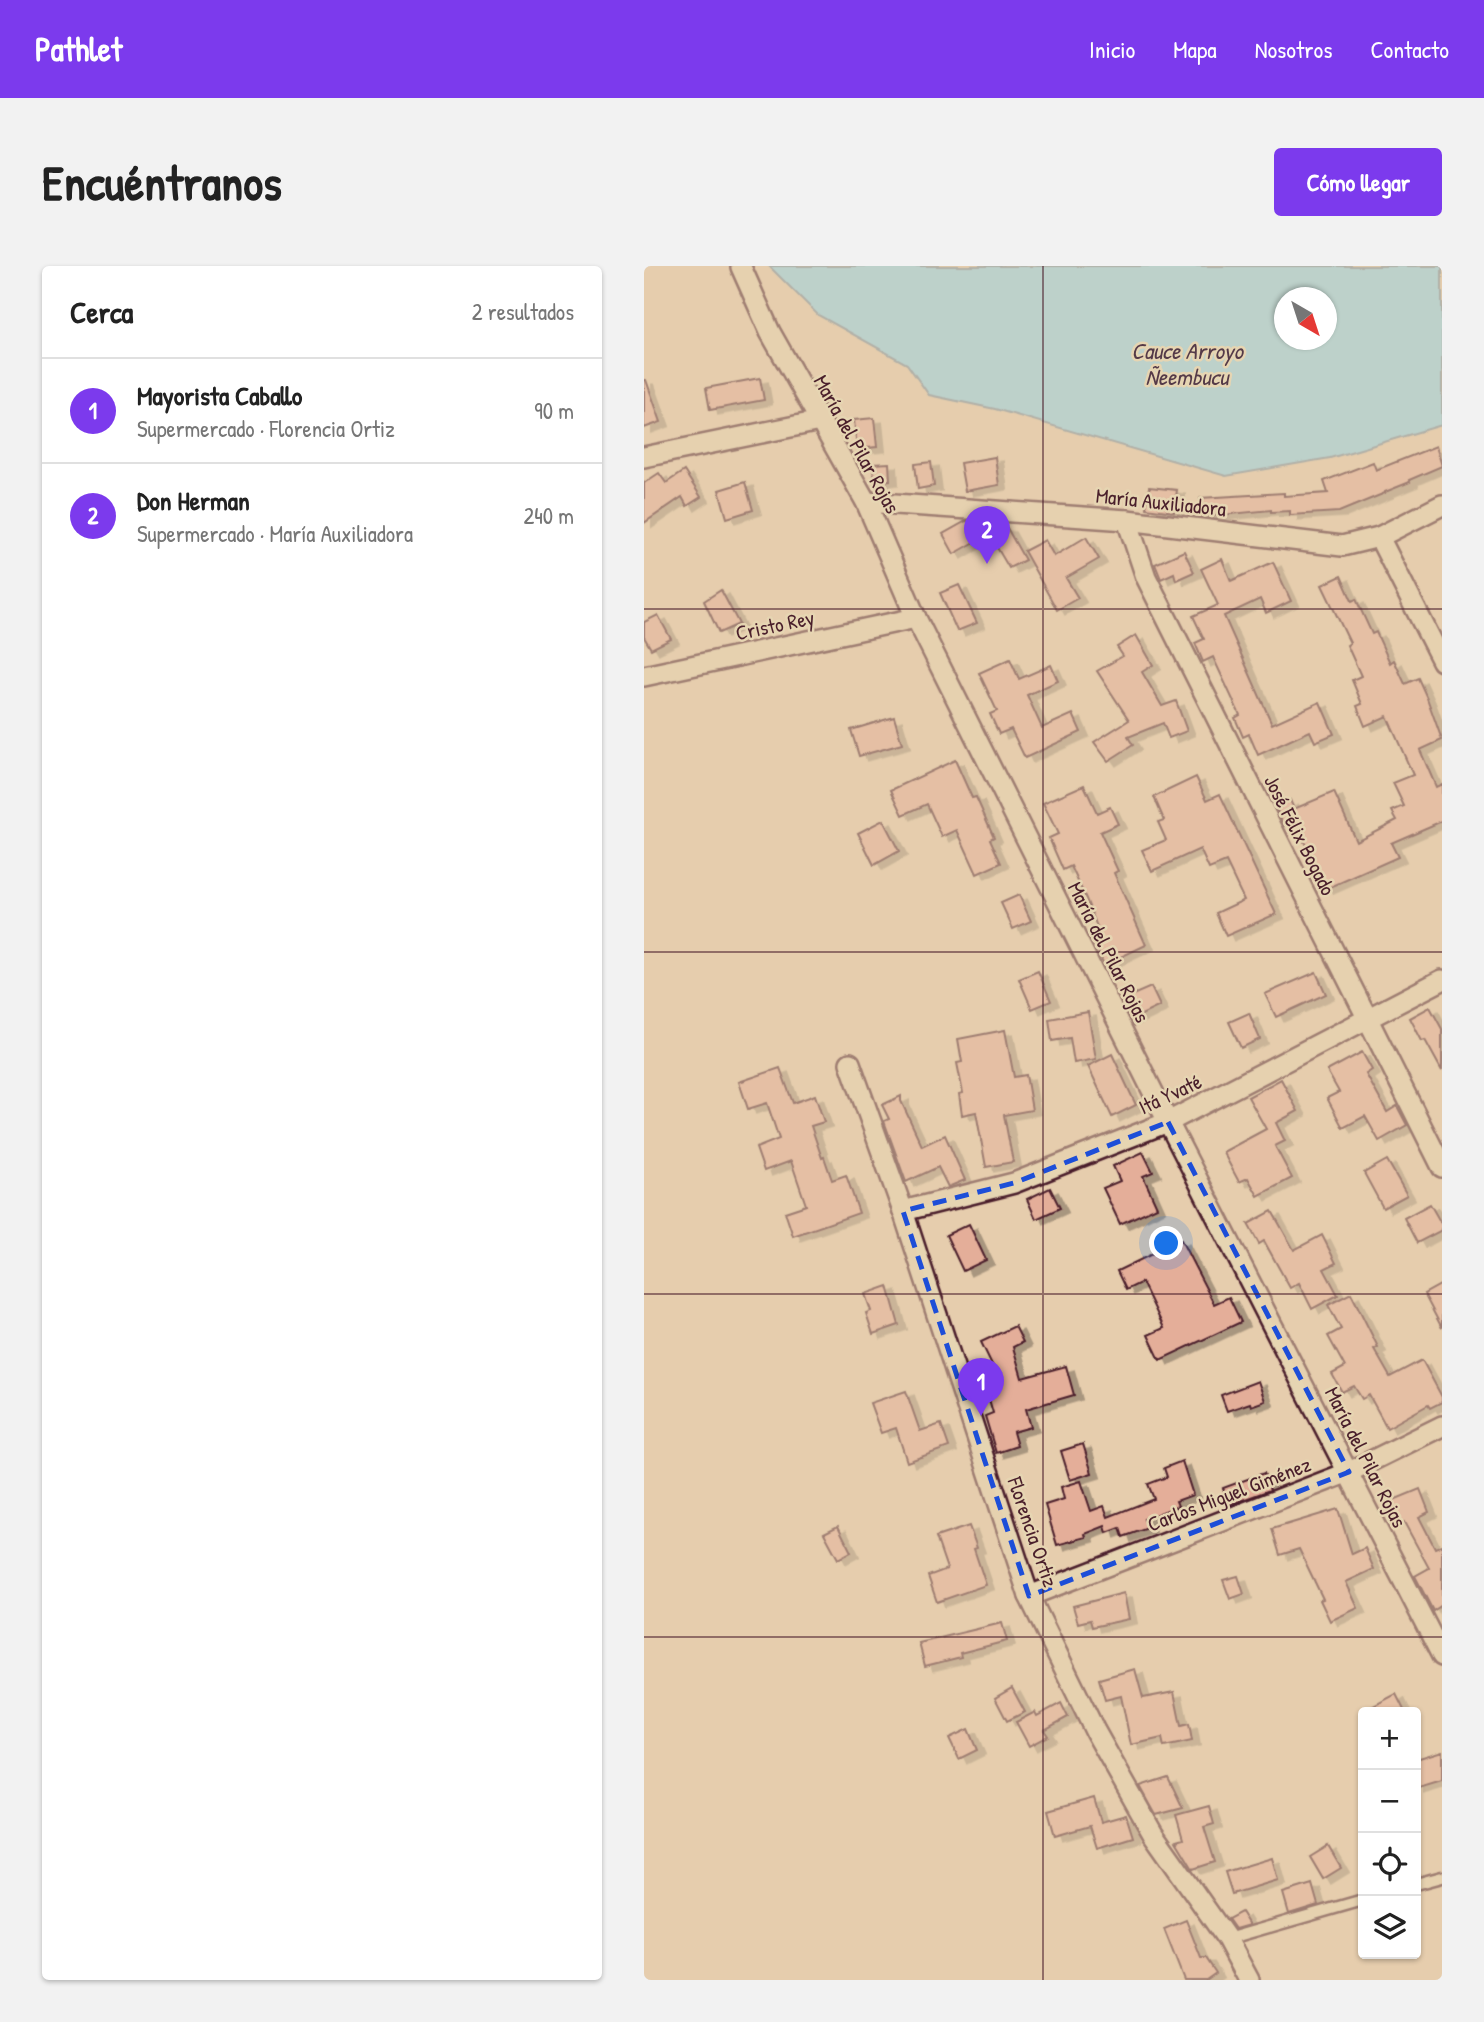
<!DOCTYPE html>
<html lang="es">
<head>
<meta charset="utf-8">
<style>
  :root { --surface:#fff; --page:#f2f2f2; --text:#222; --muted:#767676; --line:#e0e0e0; --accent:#7c3aed }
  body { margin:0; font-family:"Patrick Hand",sans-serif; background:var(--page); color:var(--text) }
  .controls { position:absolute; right:21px; bottom:21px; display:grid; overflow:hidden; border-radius:7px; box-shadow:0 2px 5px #0004 }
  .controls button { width:63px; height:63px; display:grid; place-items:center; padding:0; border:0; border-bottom:2px solid var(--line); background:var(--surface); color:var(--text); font:35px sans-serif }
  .compass { position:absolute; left:630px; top:21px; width:63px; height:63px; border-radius:50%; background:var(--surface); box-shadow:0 2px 5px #0004; rotate:141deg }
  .you { position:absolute; left:523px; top:978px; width:24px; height:24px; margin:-18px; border:5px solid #fff; border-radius:50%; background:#1a73e8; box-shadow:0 0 0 10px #1a73e833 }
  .badge { display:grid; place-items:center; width:46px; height:46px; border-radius:50%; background:var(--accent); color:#fff; font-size:23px; font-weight:700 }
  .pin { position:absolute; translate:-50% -58px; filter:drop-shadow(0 2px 4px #0008) }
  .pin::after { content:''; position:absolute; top:37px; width:24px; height:21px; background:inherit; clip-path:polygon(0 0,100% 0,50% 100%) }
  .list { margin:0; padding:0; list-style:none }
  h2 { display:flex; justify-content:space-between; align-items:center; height:91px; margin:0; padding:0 28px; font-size:30px }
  h2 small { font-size:23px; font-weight:400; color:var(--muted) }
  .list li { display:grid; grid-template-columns:46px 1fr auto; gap:21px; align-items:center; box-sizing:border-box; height:105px; padding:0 28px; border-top:2px solid var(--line) }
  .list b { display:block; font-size:26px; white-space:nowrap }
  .list p { margin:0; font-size:23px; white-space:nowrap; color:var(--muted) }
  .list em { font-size:23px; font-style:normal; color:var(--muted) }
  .icon { flex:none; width:38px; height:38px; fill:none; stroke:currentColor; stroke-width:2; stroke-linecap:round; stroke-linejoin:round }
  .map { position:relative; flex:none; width:798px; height:1714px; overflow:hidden; border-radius:7px }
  header { display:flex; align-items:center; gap:42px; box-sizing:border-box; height:98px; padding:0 35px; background:var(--accent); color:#fff }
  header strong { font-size:33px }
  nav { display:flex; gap:38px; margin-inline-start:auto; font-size:24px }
  .intro { display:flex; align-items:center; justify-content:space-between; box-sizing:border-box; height:168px; padding:0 42px }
  h1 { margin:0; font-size:49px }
  .button { padding:18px 32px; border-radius:7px; background:var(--accent); color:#fff; font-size:24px; font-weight:700 }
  main { display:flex; gap:42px; padding:0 42px }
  aside { flex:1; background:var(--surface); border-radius:7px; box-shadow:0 2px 5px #0004 }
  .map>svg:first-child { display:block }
  .water { fill:#8cd5ee; stroke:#728ca0; stroke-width:2; fill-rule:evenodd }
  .building { fill:#e4ae99; stroke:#4a1f2b; stroke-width:2; filter:url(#shadow) }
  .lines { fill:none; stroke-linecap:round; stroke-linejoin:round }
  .lane-casing { stroke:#4a1f2b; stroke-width:15 }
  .street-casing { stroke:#4a1f2b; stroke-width:24 }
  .lane { stroke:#e6d5b2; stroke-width:10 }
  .street { stroke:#e6d5b2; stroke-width:19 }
  .marked { fill:none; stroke:#1d4ed8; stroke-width:5; stroke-dasharray:14 9; stroke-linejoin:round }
  .grid { fill:none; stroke:#4a1f2b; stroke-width:2; stroke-opacity:0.55 }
  .labels { text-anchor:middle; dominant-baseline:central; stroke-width:5; stroke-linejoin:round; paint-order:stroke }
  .street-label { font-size:21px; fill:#4a1f2b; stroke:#e6d5b2 }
  .water-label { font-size:23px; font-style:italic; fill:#543a48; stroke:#e6d5b2 }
</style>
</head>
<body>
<header>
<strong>Pathlet</strong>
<nav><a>Inicio</a><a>Mapa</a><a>Nosotros</a><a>Contacto</a></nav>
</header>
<div class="intro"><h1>Encuéntranos</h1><a class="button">Cómo llegar</a></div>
<main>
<aside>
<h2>Cerca<small>2 resultados</small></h2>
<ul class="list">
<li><span class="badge">1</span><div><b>Mayorista Caballo</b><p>Supermercado · Florencia Ortiz</p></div><em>90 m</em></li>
<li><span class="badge">2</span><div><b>Don Herman</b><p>Supermercado · María Auxiliadora</p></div><em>240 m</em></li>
</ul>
</aside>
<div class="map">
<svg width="798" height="1714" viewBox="0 0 798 1714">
  <defs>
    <filter id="shadow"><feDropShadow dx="8" dy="4.5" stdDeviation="0" flood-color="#0004"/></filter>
  </defs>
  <rect width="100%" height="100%" fill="#e6cdad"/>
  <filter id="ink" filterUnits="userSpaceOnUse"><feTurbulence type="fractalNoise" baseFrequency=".0143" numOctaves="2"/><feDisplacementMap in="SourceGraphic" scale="14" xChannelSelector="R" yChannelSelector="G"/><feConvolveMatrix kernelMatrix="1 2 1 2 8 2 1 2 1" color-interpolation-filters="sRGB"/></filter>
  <g filter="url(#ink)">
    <path class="water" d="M125,0h673v159l-112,33 -104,18 -231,-67 -66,-14 -22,-31 -89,-49zM640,32h42v42h-42z"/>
    <g class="building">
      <polygon points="116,112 120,134 66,144 62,122"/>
      <polygon points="0,114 2,114 17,156 0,162"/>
      <polygon points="230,152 233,181 213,183 210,154"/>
      <polygon points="792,180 798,200 765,214 766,216 741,226 741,227 695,246 646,249 646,245 627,246 627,244 557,251 556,232 640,227 640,230 684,227 680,215 729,196 732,204"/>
      <polygon points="351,191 355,219 321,225 316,197"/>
      <polygon points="287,196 290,220 274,223 271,198"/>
      <polygon points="245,197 246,214 230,216 229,198"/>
      <polygon points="40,205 57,231 43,240 38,231 0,257 0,217 15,207 22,217"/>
      <polygon points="101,216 109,244 83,252 75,224"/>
      <polygon points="505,221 533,224 530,246 502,242"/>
      <polygon points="322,255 363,262 381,294 365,302 345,268 310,288 299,268"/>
      <polygon points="442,271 455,293 422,312 434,332 413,344 380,285 401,274 410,290"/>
      <polygon points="540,285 550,306 532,314 530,307 517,313 511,298"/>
      <polygon points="578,293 587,315 629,296 647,335 622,347 616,333 580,350 628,458 676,436 690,468 671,476 666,465 614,489 605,468 599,471 591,452 596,449 569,391 559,396 551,377 560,373 549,350 574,339 557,303"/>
      <polygon points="697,310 708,335 712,333 728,368 732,366 746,397 750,394 761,418 774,412 783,432 798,474 776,484 792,521 798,518 798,555 747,577 754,591 682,623 651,556 641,560 631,541 646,534 650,543 690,526 712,575 753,554 748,545 760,540 749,517 769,509 743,450 721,460 713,440 718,438 708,414 717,410 703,379 706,377 678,319"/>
      <polygon points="315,319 333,357 313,365 296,327"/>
      <polygon points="77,324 95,358 75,367 60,335"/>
      <polygon points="14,349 27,373 7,383 0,371 0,356"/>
      <polygon points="492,369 509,399 498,406 518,440 532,435 543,465 525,472 519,457 484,471 489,479 464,495 450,476 485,454 453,405 479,390 473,381"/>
      <polygon points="366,393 375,413 407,399 414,415 383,429 398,462 429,448 437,466 381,492 367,463 355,468 346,448 353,445 335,407"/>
      <polygon points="250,451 258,478 215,490 207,464"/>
      <polygon points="311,494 328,532 332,531 350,571 346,573 357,597 333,608 313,564 298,571 283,538 259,549 247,524"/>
      <polygon points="552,511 563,534 576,528 632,648 582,670 572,647 600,634 582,596 565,603 556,583 508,605 498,584 522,574 514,556 520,554 510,531"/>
      <polygon points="440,519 453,547 466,541 474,558 456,566 474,605 470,607 502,679 460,699 447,670 455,666 442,633 427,600 419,604 405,572 414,568 399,537"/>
      <polygon points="239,554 255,585 230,599 214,567"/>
      <polygon points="375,629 387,655 369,663 357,637"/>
      <polygon points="394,705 407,735 388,743 375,713"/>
      <polygon points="672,706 682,728 632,751 621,728"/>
      <polygon points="507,721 516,740 487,754 477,734"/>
      <polygon points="786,741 798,763 798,805 781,774 778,775 766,752"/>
      <polygon points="444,746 452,793 430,797 426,772 408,775 405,753"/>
      <polygon points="605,747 616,773 597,782 585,756"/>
      <polygon points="361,764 370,811 382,809 388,844 360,849 369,896 342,901 332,846 318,849 315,828 319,827 313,797 318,796 314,773"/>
      <polygon points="718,786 728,804 722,808 743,846 753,840 763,859 735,875 721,850 699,862 683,832 695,826 683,805"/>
      <polygon points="468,788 492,839 468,851 444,800"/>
      <polygon points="136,802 149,837 171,829 180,856 167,860 178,892 180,891 188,914 202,909 215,947 149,970 141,946 162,939 147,895 120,905 112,882 135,873 123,837 104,843 95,816"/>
      <polygon points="637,813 654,845 632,857 641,875 631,880 648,912 614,930 604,912 595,916 579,886 622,863 604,831"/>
      <polygon points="257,830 257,835 278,880 301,869 321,914 304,921 294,901 262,916 240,855 245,853 238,839"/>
      <polygon points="499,886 509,906 499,910 513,941 476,958 459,922 476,915 469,900"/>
      <polygon points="743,894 763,929 739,942 720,907"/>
      <polygon points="406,922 416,942 392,953 383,933"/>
      <polygon points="786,938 798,959 798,964 773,977 760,952"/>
      <polygon points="628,945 650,984 678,969 692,997 680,1003 694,1029 668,1043 655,1017 646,1022 620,975 615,978 604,958"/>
      <polygon points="325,958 342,994 319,1005 302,969"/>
      <polygon points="537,974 570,1038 585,1031 597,1056 516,1094 504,1069 520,1062 498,1016 482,1024 473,1005"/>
      <polygon points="798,1018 798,1062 780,1028"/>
      <polygon points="244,1020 255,1059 229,1068 222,1047 227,1045 221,1028"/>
      <polygon points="707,1027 734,1081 730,1083 746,1111 778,1094 798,1131 798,1136 786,1142 784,1139 743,1162 725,1129 718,1133 710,1120 698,1126 688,1108 701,1101 684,1070 697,1063 684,1039"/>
      <polygon points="371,1060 379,1076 369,1081 378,1112 422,1100 430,1129 382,1143 387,1161 369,1166 373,1180 352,1187 341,1150 349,1147 339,1113 353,1109 337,1076"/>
      <polygon points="614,1115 621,1135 607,1140 606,1137 583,1145 577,1129"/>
      <polygon points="262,1125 276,1165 297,1158 305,1181 263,1196 252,1162 237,1167 226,1137"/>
      <polygon points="439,1178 448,1207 426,1214 417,1185"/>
      <polygon points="538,1195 549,1229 532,1235 534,1240 500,1253 504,1262 479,1271 476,1262 463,1267 461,1260 441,1268 442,1271 413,1279 401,1239 420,1233 417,1221 437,1215 447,1245 460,1240 464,1251 510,1233 504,1218 523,1211 520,1202"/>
      <polygon points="620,1207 626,1224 585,1239 579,1222"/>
      <polygon points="776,1223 785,1246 775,1251 791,1282 798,1279 798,1339 789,1345 771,1310 785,1302 760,1256 756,1258 747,1235"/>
      <polygon points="694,1243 708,1288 721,1282 730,1303 702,1316 714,1342 686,1355 676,1334 679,1333 655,1283 636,1289 628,1263"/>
      <polygon points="194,1260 207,1286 194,1293 180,1267"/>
      <polygon points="325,1260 333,1282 330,1283 342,1319 293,1336 284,1310 303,1303 292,1271"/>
      <polygon points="594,1310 600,1328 586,1333 579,1314"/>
      <polygon points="480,1327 485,1353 448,1361 446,1354 434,1357 429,1340"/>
      <polygon points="358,1357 363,1375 316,1387 317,1391 281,1400 275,1377"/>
      <polygon points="491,1403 499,1432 530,1426 537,1460 545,1458 548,1475 520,1481 518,1472 487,1479 477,1430 461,1434 455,1413"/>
      <polygon points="368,1422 381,1446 363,1455 351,1432"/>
      <polygon points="752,1428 761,1446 718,1446"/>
      <polygon points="417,1437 424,1451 400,1464 404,1470 385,1480 372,1456 391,1446 393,1450"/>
      <polygon points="324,1463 333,1484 315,1493 305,1472"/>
      <polygon points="798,1485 798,1515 772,1523 772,1493"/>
      <polygon points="524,1511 539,1542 512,1549 496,1520"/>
      <polygon points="450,1532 457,1556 482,1549 489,1571 453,1582 446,1560 411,1570 404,1545"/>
      <polygon points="565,1540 570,1558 560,1561 571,1596 549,1603 532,1575 539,1573 532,1549"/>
      <polygon points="684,1580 697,1602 679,1613 666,1591"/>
      <polygon points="628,1592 634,1614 588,1628 581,1606"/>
      <polygon points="668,1618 674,1639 645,1648 639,1627"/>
      <polygon points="597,1646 605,1659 591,1663 584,1653"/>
      <polygon points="542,1654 557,1692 562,1692 572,1707 562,1714 540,1714 520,1663"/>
    </g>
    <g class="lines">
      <defs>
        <g id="lane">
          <polyline points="772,1618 798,1611"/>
          <polyline points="583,1673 719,1634"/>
        </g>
        <g id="street">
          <polyline points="97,1 126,66 222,236 272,352 524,856 798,1390"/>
          <polyline points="0,191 176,155"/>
          <polyline points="222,236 483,254 698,280 735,271 798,239"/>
          <polyline points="483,254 502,311 798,901"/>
          <polyline points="735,271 798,395"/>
          <polyline points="0,410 272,352"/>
          <polyline points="206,797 259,945 385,1330 451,1465 509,1568 583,1673 605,1714"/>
          <polyline points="259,945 370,917 524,856 798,714"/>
          <polyline points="385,1330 705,1206 798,1160"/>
        </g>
      </defs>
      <use href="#lane" class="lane-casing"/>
      <use href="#street" class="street-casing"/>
      <use href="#lane" class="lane"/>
      <use href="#street" class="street"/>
    </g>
  </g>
  <path d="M0 0H798V1714H0ZM524,856l181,350 -320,124 -126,-385 111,-28z" fill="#e6cdad" fill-opacity=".55" fill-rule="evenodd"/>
  <path class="marked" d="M524,856l181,350 -320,124 -126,-385 111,-28z"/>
  <path class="grid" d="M399,0v1714M0,343h798M0,686h798M0,1028h798M0,1371h798"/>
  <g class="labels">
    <g class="street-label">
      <text transform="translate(213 178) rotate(61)">María del Pilar Rojas</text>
      <text transform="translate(517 236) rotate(6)">María Auxiliadora</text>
      <text transform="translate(131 359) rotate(-12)">Cristo Rey</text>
      <text transform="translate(656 569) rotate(63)">José Félix Bogado</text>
      <text transform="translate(465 686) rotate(63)">María del Pilar Rojas</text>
      <text transform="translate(526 828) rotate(-25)">Itá Yvaté</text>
      <text transform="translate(722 1191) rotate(63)">María del Pilar Rojas</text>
      <text transform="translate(585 1228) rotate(-21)">Carlos Miguel Giménez</text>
      <text transform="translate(389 1266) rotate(71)">Florencia Ortiz</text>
    </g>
    <g class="water-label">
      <text x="543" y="84">Cauce Arroyo<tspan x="543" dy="26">Ñeembucu</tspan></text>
    </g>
  </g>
</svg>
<div class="controls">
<button>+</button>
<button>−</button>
<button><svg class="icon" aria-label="locate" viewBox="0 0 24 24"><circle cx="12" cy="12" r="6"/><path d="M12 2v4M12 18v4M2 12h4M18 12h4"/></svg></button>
<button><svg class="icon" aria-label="layers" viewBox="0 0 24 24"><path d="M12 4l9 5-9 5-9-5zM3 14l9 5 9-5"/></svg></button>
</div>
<svg class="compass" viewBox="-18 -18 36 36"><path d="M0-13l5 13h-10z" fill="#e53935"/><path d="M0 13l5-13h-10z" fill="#767676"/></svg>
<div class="you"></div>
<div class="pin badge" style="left:337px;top:1150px">1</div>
<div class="pin badge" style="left:343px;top:298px">2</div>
</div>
</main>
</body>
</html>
